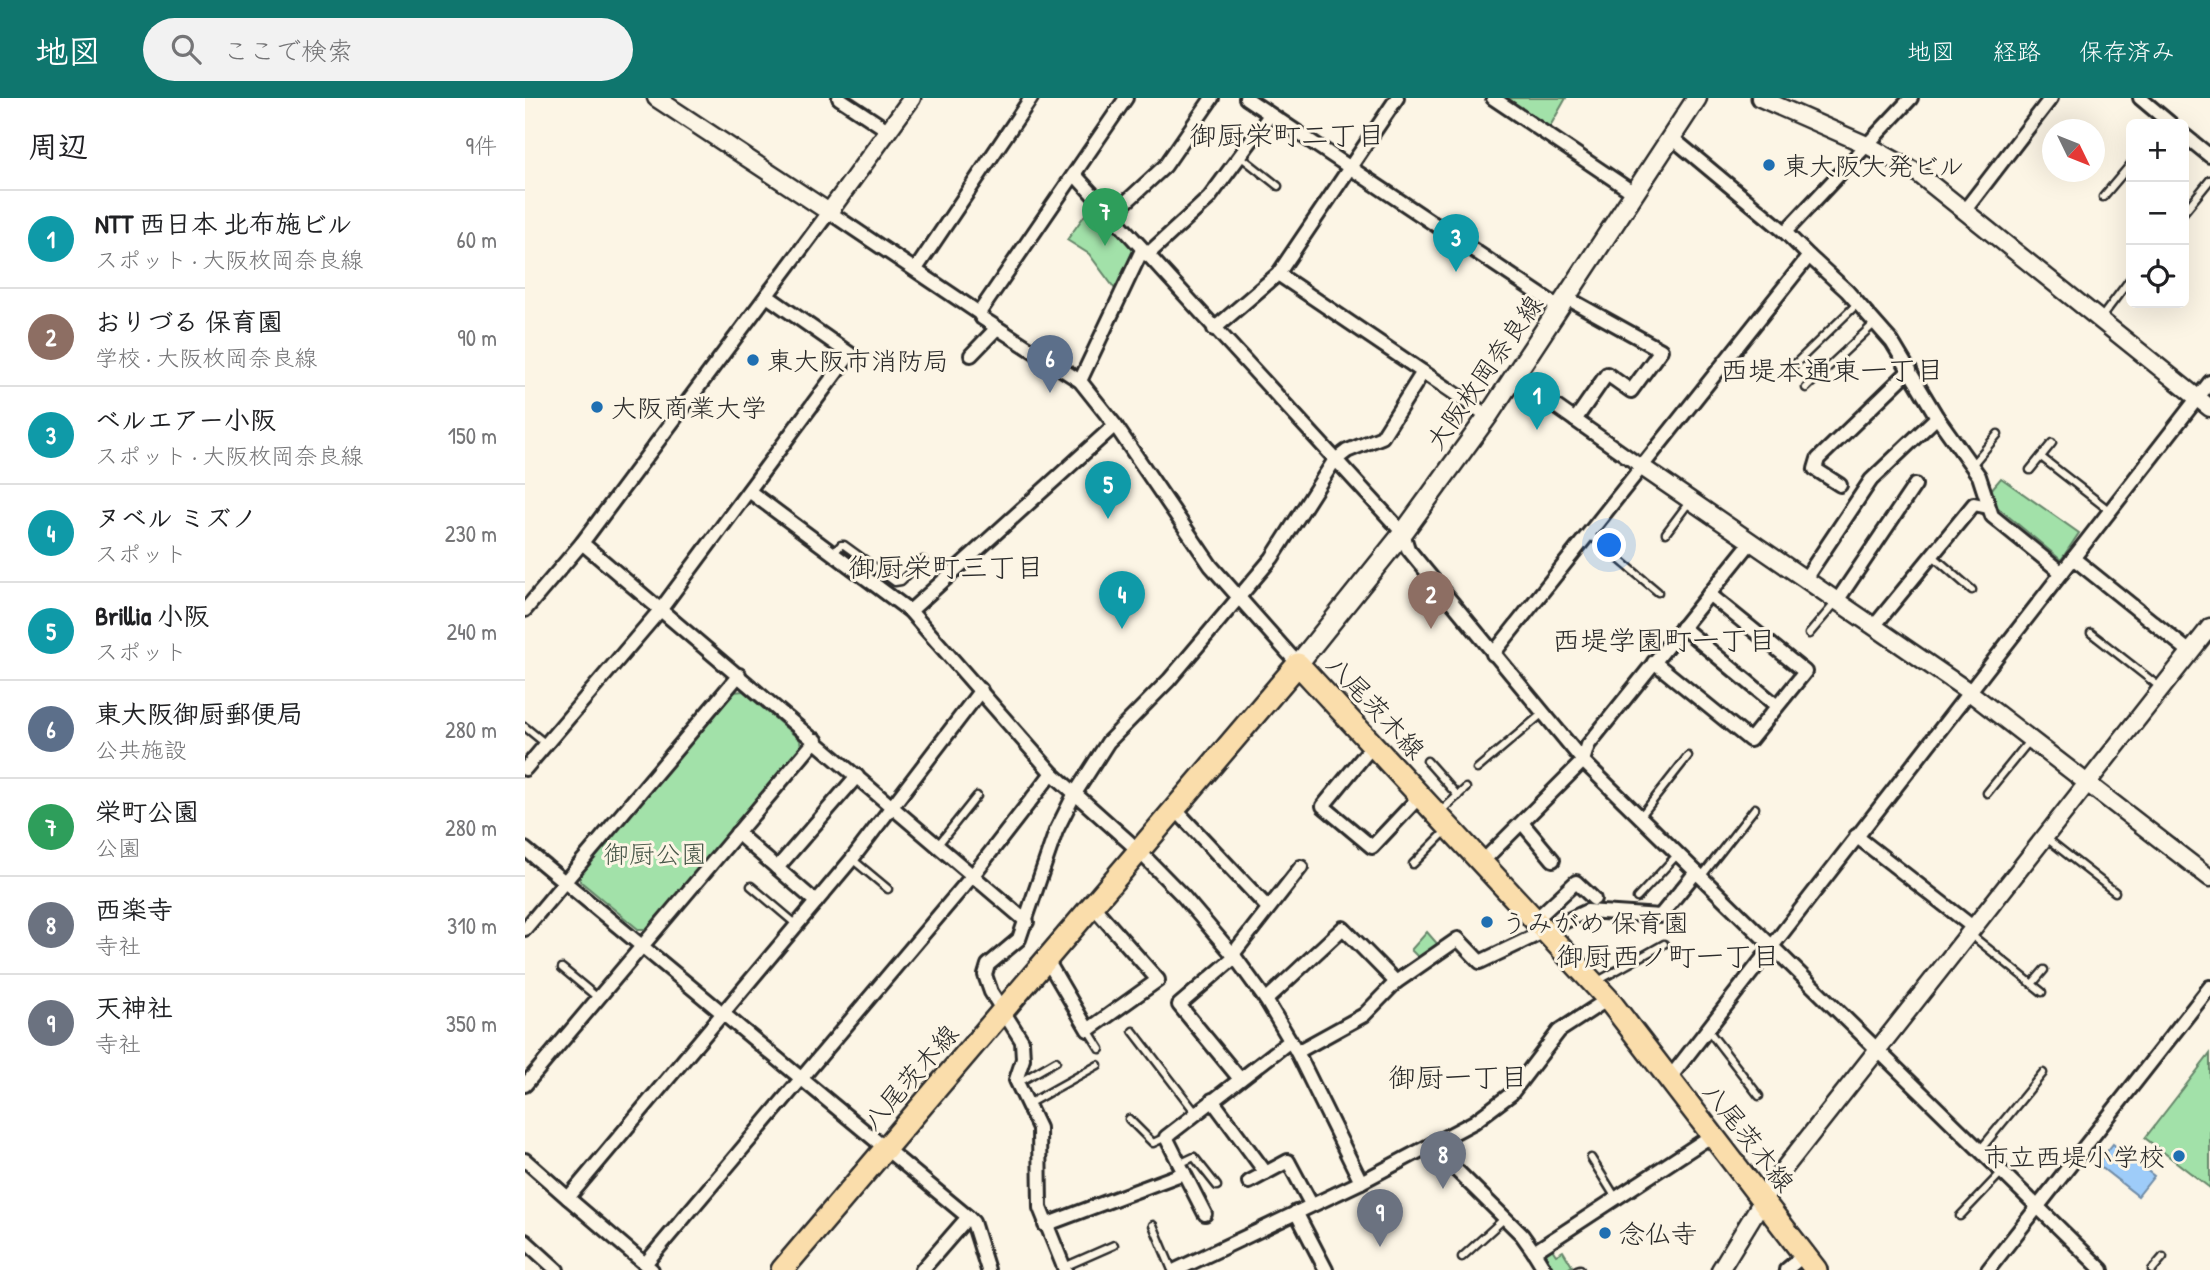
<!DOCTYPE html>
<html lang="ja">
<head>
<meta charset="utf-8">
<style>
  :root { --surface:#fff; --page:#f2f2f2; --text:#202124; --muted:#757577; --line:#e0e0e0; --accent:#0f766e }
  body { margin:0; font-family:"Patrick Hand","Klee One",sans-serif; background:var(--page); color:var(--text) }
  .controls { position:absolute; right:21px; top:21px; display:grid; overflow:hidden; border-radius:10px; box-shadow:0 7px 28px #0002 }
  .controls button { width:63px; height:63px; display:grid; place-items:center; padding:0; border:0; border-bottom:2px solid var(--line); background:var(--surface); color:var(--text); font:35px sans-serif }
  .compass { position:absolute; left:1517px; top:21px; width:63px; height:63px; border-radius:50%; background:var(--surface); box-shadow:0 7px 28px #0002; rotate:133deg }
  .you { position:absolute; left:1085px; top:448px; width:24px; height:24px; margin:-18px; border:5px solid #fff; border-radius:50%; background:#1a73e8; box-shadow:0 0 0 10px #1a73e833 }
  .badge { display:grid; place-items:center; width:46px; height:46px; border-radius:50%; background:var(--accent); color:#fff; font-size:23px; font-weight:700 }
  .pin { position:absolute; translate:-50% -58px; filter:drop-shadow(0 2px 4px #0008) }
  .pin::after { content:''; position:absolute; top:37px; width:24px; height:21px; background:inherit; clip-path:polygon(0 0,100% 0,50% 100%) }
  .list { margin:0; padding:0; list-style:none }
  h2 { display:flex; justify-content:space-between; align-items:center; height:91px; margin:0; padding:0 28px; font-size:30px }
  h2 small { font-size:23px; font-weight:400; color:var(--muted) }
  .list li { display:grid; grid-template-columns:46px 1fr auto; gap:21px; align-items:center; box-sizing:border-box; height:98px; padding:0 28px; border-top:2px solid var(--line) }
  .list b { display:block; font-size:26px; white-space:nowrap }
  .list p { margin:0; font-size:23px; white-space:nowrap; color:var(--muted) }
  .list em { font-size:23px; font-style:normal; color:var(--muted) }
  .icon { flex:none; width:38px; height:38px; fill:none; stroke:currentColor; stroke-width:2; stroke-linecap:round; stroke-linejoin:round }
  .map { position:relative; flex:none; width:1685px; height:1172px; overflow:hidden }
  header { display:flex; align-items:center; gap:42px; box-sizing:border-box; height:98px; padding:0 35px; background:var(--accent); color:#fff }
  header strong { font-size:33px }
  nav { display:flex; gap:38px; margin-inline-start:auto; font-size:24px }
  .search { width:490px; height:63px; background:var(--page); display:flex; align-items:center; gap:18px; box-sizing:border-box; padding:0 24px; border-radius:38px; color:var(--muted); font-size:26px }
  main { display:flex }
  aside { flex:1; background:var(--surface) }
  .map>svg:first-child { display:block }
  .green { fill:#a2e1a9; stroke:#66866a; stroke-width:2 }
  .water { fill:#9eccf9; stroke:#708ca7; stroke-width:2 }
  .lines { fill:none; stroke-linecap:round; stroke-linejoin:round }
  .service-casing { stroke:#2b2b2b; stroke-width:11 }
  .minor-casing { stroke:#2b2b2b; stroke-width:18 }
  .tertiary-casing { stroke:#2b2b2b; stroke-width:21 }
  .secondary-casing { stroke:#2b2b2b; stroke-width:23 }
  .primary-casing { stroke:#2b2b2b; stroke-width:26 }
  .path { stroke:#2b2b2b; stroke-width:2.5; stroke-dasharray:2 5; stroke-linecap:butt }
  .service { stroke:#fcf5e5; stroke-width:6 }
  .minor { stroke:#fcf5e5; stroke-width:12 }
  .tertiary { stroke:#fcf5e5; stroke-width:16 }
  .secondary { stroke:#fcf5e5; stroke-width:18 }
  .primary { stroke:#faddab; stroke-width:21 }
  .poi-dot { fill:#1f6fb2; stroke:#fcf5e5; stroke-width:2.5 }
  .labels { text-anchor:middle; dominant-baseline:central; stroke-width:6; stroke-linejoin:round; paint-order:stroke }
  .poi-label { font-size:26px; fill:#2b2b2b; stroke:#fcf5e5; text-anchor:start }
  .street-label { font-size:26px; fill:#2b2b2b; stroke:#fcf5e5 }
  .park-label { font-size:26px; fill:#49584a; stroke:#fcf5e5 }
  .neighbourhood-label { font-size:28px; fill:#2b2b2b; stroke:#fcf5e5 }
</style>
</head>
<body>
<header>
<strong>地図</strong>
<div class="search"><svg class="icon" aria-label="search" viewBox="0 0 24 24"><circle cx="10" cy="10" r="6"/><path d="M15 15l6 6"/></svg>ここで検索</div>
<nav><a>地図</a><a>経路</a><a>保存済み</a></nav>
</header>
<main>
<aside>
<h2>周辺<small>9件</small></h2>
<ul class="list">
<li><span class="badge" style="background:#0f9aa8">1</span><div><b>NTT 西日本 北布施ビル</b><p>スポット · 大阪枚岡奈良線</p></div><em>60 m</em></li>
<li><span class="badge" style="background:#8d6e63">2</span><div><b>おりづる 保育園</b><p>学校 · 大阪枚岡奈良線</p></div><em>90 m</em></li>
<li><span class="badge" style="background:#0f9aa8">3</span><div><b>ベルエアー小阪</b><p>スポット · 大阪枚岡奈良線</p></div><em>150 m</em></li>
<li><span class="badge" style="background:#0f9aa8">4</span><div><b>ヌベル ミズノ</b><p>スポット</p></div><em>230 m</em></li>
<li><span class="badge" style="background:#0f9aa8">5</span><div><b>Brillia 小阪</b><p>スポット</p></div><em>240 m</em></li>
<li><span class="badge" style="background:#5c6f8a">6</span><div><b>東大阪御厨郵便局</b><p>公共施設</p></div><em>280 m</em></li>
<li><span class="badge" style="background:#2e9e5b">7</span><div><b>栄町公園</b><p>公園</p></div><em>280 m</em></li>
<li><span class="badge" style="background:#6b7280">8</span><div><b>西楽寺</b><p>寺社</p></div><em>310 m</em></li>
<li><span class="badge" style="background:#6b7280">9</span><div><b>天神社</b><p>寺社</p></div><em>350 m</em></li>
</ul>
</aside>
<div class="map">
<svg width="1685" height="1172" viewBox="0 0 1685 1172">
  <rect width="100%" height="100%" fill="#fcf5e5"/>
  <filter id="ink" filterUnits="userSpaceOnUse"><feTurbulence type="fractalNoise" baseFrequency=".0143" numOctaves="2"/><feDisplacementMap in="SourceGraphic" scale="14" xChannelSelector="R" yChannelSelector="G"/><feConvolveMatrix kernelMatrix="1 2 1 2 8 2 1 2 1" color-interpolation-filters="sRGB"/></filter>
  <g filter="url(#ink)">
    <g class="green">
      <polygon points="979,0 1041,0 1024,30"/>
      <polygon points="569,104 613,154 593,195 564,156 542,142"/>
      <polygon points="1476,380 1554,435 1536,462 1472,409 1465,393"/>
      <polygon points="218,593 275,642 276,649 123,831 113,831 55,783 55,776 209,594"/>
      <polygon points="902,834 915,849 896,862 886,852"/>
      <polygon points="1685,956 1685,1090 1620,1040"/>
      <polygon points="1027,1151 1031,1157 1038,1153 1047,1168 1041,1172 1027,1172 1021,1155"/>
    </g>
    <polygon class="water" points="1588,1046 1629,1078 1613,1098 1572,1066"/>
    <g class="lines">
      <defs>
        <g id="service">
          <polyline points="715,58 753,88"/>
          <polyline points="1578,99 1606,66"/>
          <polyline points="1659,114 1685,82"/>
          <polyline points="1576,220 1606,180"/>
          <polyline points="1267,269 1333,205"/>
          <polyline points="1281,290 1350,225"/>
          <polyline points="1516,359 1585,413"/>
          <polyline points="1447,367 1473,336"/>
          <polyline points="1505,372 1527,345"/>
          <polyline points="1063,435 1133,494"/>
          <polyline points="1141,435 1165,403"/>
          <polyline points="308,456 316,447 319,447 370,484 376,483 398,462"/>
          <polyline points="1407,457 1447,492"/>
          <polyline points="1566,535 1636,590"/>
          <polyline points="1284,536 1312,503"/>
          <polyline points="0,629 21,646"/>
          <polyline points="902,663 933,698"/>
          <polyline points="952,671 1018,615"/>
          <polyline points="1462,695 1505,642"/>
          <polyline points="914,715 941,690"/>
          <polyline points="1115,719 1163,658"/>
          <polyline points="1520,739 1590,794"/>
          <polyline points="412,748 452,698"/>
          <polyline points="327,761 363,791"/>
          <polyline points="888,766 921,733"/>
          <polyline points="1176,779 1230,710"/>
          <polyline points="226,788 272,827"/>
          <polyline points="1112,800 1153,756"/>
          <polyline points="1445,836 1517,894"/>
          <polyline points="37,870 73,900"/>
          <polyline points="1071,884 1139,846"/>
          <polyline points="1507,886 1519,872"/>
          <polyline points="563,932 575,951"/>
          <polyline points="1183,932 1234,998"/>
          <polyline points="608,933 671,1015"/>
          <polyline points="493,985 531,963"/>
          <polyline points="503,1006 573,967"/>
          <polyline points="604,1021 628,1045 641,1039"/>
          <polyline points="1455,1052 1518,975"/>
          <polyline points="1066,1060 1091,1100"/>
          <polyline points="654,1066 669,1059 692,1088"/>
          <polyline points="1435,1118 1476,1075"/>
          <polyline points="628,1127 647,1172"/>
          <polyline points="937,1159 980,1120"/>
          <polyline points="539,1169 589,1147"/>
          <polyline points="1052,1172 1055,1171"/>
          <polyline points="1627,1172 1638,1159"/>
        </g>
        <g id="minor">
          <polyline points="314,0 364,33"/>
          <polyline points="721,0 1035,210"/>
          <polyline points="968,0 1109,95"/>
          <polyline points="1615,0 1646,26"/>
          <polyline points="1659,37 1685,58"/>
          <polyline points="1146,39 1260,134"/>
          <polyline points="550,77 878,435 883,451 1058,663 1577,1172"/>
          <polyline points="1440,112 1526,0"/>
          <polyline points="586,118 640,68 687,0"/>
          <polyline points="622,157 684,100 745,17"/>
          <polyline points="1284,158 1322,193 1367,244 1412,319 1454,378 1467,418 1537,475"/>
          <polyline points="391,171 506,0"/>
          <polyline points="753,176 963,318"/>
          <polyline points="1042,200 1136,252 1106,293 1082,276 1050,322"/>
          <polyline points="454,215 601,0"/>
          <polyline points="689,231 753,176 872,0"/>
          <polyline points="446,257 472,230"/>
          <polyline points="989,279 1117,369"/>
          <polyline points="555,283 617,152"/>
          <polyline points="1315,387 1290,371 1293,361 1385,272"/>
          <polyline points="224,393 385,513 527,675 613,752 658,798 710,859 741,902 772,954 836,1084"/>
          <polyline points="57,445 502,824"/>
          <polyline points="1548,460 1665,554"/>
          <polyline points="1280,481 1346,382 1412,319"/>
          <polyline points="1312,503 1390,387"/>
          <polyline points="0,512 57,445 304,114 454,215 457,220 555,283 590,327 686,468 773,566"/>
          <polyline points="385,513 590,327"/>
          <polyline points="1350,527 1449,406 1463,409"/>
          <polyline points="1157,529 1252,608"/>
          <polyline points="968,556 1284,158 1260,134 1386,0"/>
          <polyline points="1129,564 1225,642 1280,574 1184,496"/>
          <polyline points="848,647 798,708 847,749 895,698"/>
          <polyline points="0,671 136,511 325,256 242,198"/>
          <polyline points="649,710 743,810"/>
          <polyline points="998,726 1028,762"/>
          <polyline points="212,735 291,804"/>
          <polyline points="1331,738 1449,830"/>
          <polyline points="0,751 443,1119 448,1124 463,1172"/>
          <polyline points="956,765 1058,663 1063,647 1226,444"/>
          <polyline points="252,770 332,678"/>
          <polyline points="1009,823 1051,784 1069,801"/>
          <polyline points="0,831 214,577"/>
          <polyline points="708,856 776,769"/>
          <polyline points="710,859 654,907 715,981"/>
          <polyline points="522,862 563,932 633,882 567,807"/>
          <polyline points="741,902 818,830 871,884"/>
          <polyline points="772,954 839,917 871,884 933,841 955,864 1062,813 1135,818 1171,774"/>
          <polyline points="1144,981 1685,284"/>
          <polyline points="0,987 291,642"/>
          <polyline points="687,1002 741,1075"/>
          <polyline points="907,1048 997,1137 1009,1154"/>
          <polyline points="0,1062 43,1100"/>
          <polyline points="659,1075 680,1116"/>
          <polyline points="724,1084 763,1063 786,1106"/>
          <polyline points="771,1114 801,1172"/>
          <polyline points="520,1127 659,1075 641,1039 765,943"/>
          <polyline points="0,1143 32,1172"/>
          <polyline points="120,1166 448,777 527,675"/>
          <polyline points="127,1172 43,1100 327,761 456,592"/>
          <polyline points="397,1172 443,1119"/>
          <polyline points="540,1172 515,1110 514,1030 491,982 498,961 497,943 466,894 460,877 463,867 494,841 531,733 549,697 583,644 644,582 747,460 809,363 822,353 857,339 898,274"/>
          <polyline points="651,1172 836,1084 949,1024 986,996 1034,933 1083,901"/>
          <polyline points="1020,1172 1009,1154 1186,1038"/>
          <polyline points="1261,1172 1279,1157"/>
          <polyline points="1463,1172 1685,889"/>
        </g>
        <g id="tertiary">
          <polyline points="131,0 304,114 387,0"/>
          <polyline points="1235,0 1342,47 1391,74 1685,310"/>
          <polyline points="1117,369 1443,593 1685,780"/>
          <polyline points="1195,1172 1250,1082 1685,529"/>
        </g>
        <polyline id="secondary" points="773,566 878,435 963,318 1172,0"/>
        <polyline id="primary" points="257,1172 773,566 1083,901 1291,1172"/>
      </defs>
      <use href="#service" class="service-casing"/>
      <use href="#minor" class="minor-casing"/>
      <use href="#tertiary" class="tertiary-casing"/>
      <use href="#secondary" class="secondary-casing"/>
      <use href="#primary" class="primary-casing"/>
      <polyline class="path" points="840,1097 852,1139"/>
      <use href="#service" class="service"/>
      <use href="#minor" class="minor"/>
      <use href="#tertiary" class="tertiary"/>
      <use href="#secondary" class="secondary"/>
      <use href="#primary" class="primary"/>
    </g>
  </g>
  <g class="poi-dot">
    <circle cx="1244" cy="67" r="7"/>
    <circle cx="228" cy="262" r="7"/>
    <circle cx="72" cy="309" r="7"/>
    <circle cx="962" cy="824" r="7"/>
    <circle cx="1654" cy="1058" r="7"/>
    <circle cx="1080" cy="1135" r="7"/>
  </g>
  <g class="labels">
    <g class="poi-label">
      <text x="1258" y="67">東大阪大発ビル</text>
      <text x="242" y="262">東大阪市消防局</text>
      <text x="86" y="309">大阪商業大学</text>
      <text x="976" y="824">うみがめ 保育園</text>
      <text x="1640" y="1058" text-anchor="end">市立西堤小学校</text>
      <text x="1094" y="1135">念仏寺</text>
    </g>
    <g class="street-label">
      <text transform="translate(959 274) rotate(-55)">大阪枚岡奈良線</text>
      <text transform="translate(851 609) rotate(47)">八尾茨木線</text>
      <text transform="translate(385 979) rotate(-49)">八尾茨木線</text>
      <text transform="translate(1224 1039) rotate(52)">八尾茨木線</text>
    </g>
    <g class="park-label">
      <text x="130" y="755">御厨公園</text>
    </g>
    <g class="neighbourhood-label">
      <text x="762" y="37">御厨栄町二丁目</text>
      <text x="1307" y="272">西堤本通東一丁目</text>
      <text x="421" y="469">御厨栄町三丁目</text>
      <text x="1139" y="542">西堤学園町一丁目</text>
      <text x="1143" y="858">御厨西ノ町一丁目</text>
      <text x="933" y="979">御厨一丁目</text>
    </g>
  </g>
</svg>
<div class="controls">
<button>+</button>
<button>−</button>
<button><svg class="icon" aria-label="locate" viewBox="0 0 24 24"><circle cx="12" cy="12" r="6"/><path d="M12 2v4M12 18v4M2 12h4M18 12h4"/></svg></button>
</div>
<svg class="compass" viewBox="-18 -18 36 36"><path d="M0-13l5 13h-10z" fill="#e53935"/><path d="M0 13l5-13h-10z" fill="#757577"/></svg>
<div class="you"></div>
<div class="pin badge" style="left:1012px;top:332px;background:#0f9aa8">1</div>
<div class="pin badge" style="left:906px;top:531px;background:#8d6e63">2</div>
<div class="pin badge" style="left:931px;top:174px;background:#0f9aa8">3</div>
<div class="pin badge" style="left:597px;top:531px;background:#0f9aa8">4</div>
<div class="pin badge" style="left:583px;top:421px;background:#0f9aa8">5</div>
<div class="pin badge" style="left:525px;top:295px;background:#5c6f8a">6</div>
<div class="pin badge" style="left:580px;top:148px;background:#2e9e5b">7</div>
<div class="pin badge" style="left:918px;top:1091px;background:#6b7280">8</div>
<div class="pin badge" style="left:855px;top:1149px;background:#6b7280">9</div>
</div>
</main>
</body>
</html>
